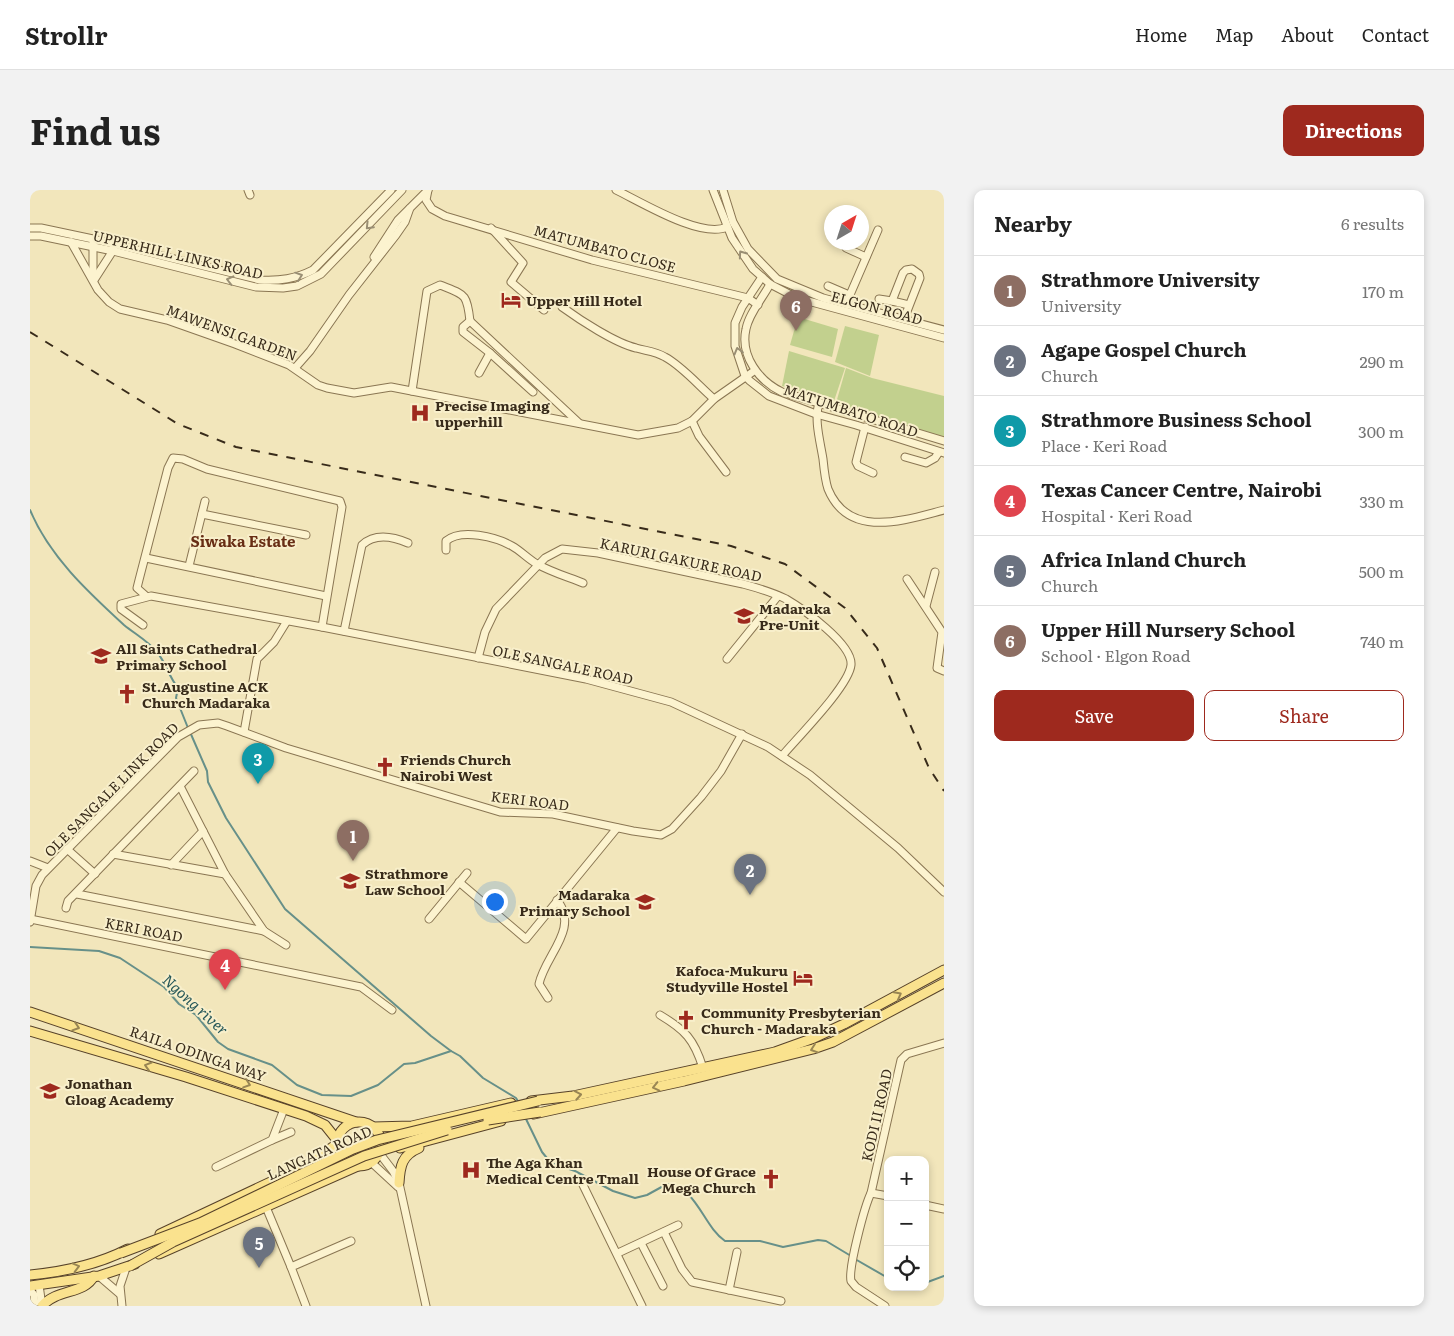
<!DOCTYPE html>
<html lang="en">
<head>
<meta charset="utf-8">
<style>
  :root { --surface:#fff; --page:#f2f2f2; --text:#222; --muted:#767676; --line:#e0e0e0; --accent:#9e291e }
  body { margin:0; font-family:Literata,serif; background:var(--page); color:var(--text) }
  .controls { position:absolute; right:15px; bottom:15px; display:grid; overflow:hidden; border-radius:10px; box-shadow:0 2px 8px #0003 }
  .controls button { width:45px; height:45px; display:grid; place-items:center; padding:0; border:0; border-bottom:1px solid var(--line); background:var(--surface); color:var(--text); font:25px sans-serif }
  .compass { position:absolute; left:794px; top:15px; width:45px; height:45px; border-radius:50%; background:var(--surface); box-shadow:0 2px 8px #0003; rotate:39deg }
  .you { position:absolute; left:464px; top:711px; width:18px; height:18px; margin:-12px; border:4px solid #fff; border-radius:50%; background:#1a73e8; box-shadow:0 0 0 8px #1a73e833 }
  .badge { display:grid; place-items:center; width:32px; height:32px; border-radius:50%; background:var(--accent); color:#fff; font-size:16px; font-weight:700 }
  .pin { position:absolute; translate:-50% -41px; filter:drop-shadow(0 1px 2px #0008) }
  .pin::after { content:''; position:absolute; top:26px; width:18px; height:15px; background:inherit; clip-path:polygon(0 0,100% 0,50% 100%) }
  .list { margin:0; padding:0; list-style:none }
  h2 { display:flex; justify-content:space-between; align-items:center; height:65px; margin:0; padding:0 20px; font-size:21px }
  h2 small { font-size:16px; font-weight:400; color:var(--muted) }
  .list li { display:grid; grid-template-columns:32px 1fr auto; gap:15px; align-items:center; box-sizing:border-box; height:70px; padding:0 20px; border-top:1px solid var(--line) }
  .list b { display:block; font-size:19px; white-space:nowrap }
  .list p { margin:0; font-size:16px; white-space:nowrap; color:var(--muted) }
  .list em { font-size:16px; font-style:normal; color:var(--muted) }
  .actions { display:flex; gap:10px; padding:15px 20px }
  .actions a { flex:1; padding:11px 0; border:1px solid var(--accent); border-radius:10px; text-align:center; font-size:18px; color:var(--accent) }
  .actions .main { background:var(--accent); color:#fff }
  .icon { flex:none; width:28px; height:28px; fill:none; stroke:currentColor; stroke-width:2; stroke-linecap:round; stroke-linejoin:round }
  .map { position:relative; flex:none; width:914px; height:1116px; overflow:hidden; border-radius:10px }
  header { display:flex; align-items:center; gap:30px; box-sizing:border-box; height:70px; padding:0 25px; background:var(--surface); border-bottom:1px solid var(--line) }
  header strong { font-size:24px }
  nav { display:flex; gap:28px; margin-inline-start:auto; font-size:18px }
  .intro { display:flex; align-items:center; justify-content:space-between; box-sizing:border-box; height:120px; padding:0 30px }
  h1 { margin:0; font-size:35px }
  .button { padding:12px 22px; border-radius:10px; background:var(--accent); color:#fff; font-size:18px; font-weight:700 }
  main { display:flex; gap:30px; padding:0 30px }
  aside { flex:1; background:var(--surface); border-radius:10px; box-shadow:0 2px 8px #0003 }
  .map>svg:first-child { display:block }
  .green { fill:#c2d08e }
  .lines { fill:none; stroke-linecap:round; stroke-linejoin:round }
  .stream { stroke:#679089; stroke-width:2 }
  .minor-casing { stroke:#8a7653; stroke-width:9 }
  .major-casing { stroke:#574229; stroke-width:11 }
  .minor { stroke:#fcf3cf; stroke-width:7 }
  .major { stroke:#fae28e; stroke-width:9 }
  .rail { stroke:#382b1a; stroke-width:2; stroke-dasharray:9 9; stroke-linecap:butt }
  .major-bridge-casing { stroke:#574229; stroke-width:11; stroke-linecap:butt }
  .major-bridge { stroke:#fae28e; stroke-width:9 }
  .oneway { stroke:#9a8f74 }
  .oneway2 { stroke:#998654 }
  .labels { text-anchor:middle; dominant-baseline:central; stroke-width:4; stroke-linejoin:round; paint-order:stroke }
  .street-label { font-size:14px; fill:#382b1a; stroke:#f8efcb }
  .poi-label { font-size:14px; font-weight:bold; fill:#382b1a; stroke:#f8efcb; text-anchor:start }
  .neighbourhood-label { font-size:15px; font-weight:bold; fill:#682e15; stroke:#f8efcb }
  .water-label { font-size:15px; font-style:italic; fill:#275859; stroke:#f8efcb }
</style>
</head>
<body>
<header>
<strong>Strollr</strong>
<nav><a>Home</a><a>Map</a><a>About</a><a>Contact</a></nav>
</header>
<div class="intro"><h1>Find us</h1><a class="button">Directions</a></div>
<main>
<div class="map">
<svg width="914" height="1116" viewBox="0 0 914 1116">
  <rect width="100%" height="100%" fill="#f2e6bb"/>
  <g class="green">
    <polygon points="768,127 808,139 802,167 760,155"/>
    <polygon points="815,136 849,145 840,186 805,172"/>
    <polygon points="759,161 815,178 804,211 752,196"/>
    <polygon points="816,178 842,188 914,206 914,247 806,213"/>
  </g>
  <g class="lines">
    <g class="stream">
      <path d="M0,320c19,46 58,82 94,115 11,9 24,16 33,27 9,11 12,25 21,36l-2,10 12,30"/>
      <polyline points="160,542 177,581 178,592 196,628 255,719 401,846 421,861 430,866 453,888 486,908 489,913"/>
      <polyline points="0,757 69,761 90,768 134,797 149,814 166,825 188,852 198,859 242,875 267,895 292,905 321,906 348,895 374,874 385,873 421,861"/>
      <path d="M496,929l16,33 9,11 24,8 38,20 22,7 12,-3 20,-11c30,3 36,42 58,57h35l23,6 35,-7 8,1 25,15"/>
      <polyline points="825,1069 858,1088"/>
      <polyline points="895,1093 914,1086"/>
    </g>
    <defs>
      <g id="minor">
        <polyline points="218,0 220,5"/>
        <polyline points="398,0 396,10 402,19 415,26 562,70 718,108 728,115"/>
        <path d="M586,0c25,12 85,49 111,37"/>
        <polyline points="683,0 702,48 723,79 740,94 767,108 914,148"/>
        <polyline points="693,0 703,32 718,59 747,89 793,108 914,140"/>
        <path d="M0,38h11l52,11 167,41c20,1 35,-1 53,-10l78,-80"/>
        <polyline points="461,38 493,73 481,92 514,120"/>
        <polyline points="0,46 11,46 83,61 226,97 253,98 267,96 291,84 372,0"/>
        <polyline points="41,52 68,100 79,112 90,119 137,130 205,154 259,175 288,195 297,198 324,203 361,197 608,245 648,238 662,231 684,209 724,181"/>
        <polyline points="63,53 63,87"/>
        <polyline points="816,58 836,67"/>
        <polyline points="344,67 368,30 379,19"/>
        <polyline points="732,87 712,117 705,133 705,156 715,186 720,191 739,206 786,224 826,235 914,263"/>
        <polyline points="64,90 84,59"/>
        <path d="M740,94c-7,14 -21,29 -24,45 -6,27 13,52 36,63l162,49"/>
        <polyline points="798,96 819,105"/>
        <polyline points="849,109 862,111"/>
        <polyline points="816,114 848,40"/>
        <path d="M532,117c18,13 53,36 74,41 10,3 19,3 29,9 17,9 34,29 49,42"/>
        <polyline points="874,129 890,88 889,84 882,79 876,80 873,83 862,111 879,115"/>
        <polyline points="440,131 549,233"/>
        <polyline points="440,131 433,137 433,142 460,163 503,202"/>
        <polyline points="265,178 280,161 319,105 366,45 375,32 380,18 398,0"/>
        <polyline points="449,183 460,163"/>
        <path d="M382,201l15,-100 13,-6c25,10 27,8 30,36"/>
        <path d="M789,212c-5,19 1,38 4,57 1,10 2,21 5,30 21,51 77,31 116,21"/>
        <polyline points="662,231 669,246 696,282"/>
        <polyline points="835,237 826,272 828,276 843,283"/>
        <polyline points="875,267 896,273 905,268 909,262"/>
        <polyline points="172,324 276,345"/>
        <path d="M416,360v-9c15,-13 50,-4 66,5 9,5 16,13 25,18 14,8 31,13 46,19"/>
        <polyline points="116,368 296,406"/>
        <polyline points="159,376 175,311"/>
        <polyline points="877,389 912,442 907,478 914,481"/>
        <polyline points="116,406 107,398 109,390 138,278 143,268 153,269 177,279 310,311 312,317 292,437"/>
        <polyline points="896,416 905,382"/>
        <polyline points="113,435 91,419 91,414 121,406 292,437 556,489 641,512 738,557 780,585 868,658 914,702"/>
        <path d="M314,441l18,-86c13,-12 32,-8 46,-2"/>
        <path d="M448,468l7,-26 11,-23 49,-51 17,-9 36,4 145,31c15,4 29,8 43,15 17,10 67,45 65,66 -2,21 -54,73 -69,91"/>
        <polyline points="697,469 748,406"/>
        <polyline points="214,542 227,469 244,452 257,431"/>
        <polyline points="150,596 195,684 234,741 256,755"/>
        <polyline points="37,659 65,684"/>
        <polyline points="83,664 195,684"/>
        <polyline points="0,671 18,678"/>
        <polyline points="141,675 173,641"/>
        <polyline points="429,692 496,749 587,638"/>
        <polyline points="47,704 234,741"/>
        <polyline points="36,718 38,711 164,581"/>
        <polyline points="0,729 331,797 362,820"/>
        <polyline points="399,729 437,683"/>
        <polyline points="0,732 6,696 12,685 148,547 169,535 188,533 197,536 256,558 470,622 523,624 603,641 631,645 642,639 671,607 691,581 712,544"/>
        <path d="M518,808l-9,-14c6,-29 41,-55 18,-84"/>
        <path d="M630,825c25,15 34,24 43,53"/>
        <polyline points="242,950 261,942"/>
        <polyline points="350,964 363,981 369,993 396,1116"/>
        <polyline points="342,973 368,997"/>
        <polyline points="186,977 242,950 254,919"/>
        <polyline points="553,995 612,1116"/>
        <polyline points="841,1003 858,1006"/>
        <polyline points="895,1015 914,1019"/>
        <polyline points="236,1017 261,1077"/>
        <polyline points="634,1042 652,1079 662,1092 751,1111"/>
        <polyline points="611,1053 633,1096"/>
        <polyline points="588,1063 648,1035"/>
        <polyline points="69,1086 90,1104"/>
        <polyline points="9,1095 12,1116"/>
        <polyline points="0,1100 4,1105 5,1116"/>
        <polyline points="699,1100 707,1062"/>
        <polyline points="92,1116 90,1096 96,1078"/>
        <polyline points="276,1116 261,1077 321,1051"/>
        <path d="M855,1116l-29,-19 -5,-6c-3,-13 14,-76 20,-88l30,-133 6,-6 37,-11"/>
      </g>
      <g id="major">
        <polyline points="0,822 326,932"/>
        <polyline points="0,841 156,887 276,926 295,935 307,950"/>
        <polyline points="501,911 543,906 745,862 784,848 814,834 914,780"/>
        <polyline points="504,924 654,891 783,859 803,852 914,793"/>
        <circle cx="329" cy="954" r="22"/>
        <polyline points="343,937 382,936 481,913"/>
        <polyline points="370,958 471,931"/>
        <path d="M369,993c1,-17 3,-28 20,-35"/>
        <polyline points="130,1044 279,974 307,954"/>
        <polyline points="129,1064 328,976"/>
        <path d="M0,1085c32,-3 69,-11 98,-26"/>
        <polyline points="0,1096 69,1086 105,1074"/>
        <path d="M12,1116c16,-18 42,-11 52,-30"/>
      </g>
    </defs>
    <use href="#minor" class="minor-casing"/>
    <use href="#major" class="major-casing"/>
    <use href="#minor" class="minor"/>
    <use href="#major" class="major"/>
    <polyline class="rail" points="0,142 148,234 206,257 701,356 755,374 815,418 847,458 899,578 914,601"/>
    <defs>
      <g id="major-bridge">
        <polyline points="458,930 510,922"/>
        <polyline points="91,1063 170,1033 323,959 347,950 508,911"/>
        <polyline points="100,1076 143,1052 334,966 417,940"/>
      </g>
    </defs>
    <use href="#major-bridge" class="major-bridge-casing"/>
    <use href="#major-bridge" class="major-bridge"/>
  </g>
  <defs><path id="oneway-chevron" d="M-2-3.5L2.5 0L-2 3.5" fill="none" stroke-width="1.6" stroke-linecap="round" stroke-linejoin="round" transform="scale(1.25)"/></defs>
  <g class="oneway">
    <use href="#oneway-chevron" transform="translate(339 36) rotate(134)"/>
    <use href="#oneway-chevron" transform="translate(712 64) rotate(-125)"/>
    <use href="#oneway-chevron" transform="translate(269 86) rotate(-19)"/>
    <use href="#oneway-chevron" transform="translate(200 90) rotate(-166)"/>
    <use href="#oneway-chevron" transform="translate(708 161) rotate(-105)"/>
  </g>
  <g class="oneway2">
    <use href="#oneway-chevron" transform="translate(868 805) rotate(-28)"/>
    <use href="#oneway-chevron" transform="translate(46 837) rotate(18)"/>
    <use href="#oneway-chevron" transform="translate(784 859) rotate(161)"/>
    <use href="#oneway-chevron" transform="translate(118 876) rotate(-163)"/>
    <use href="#oneway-chevron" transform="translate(217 894) rotate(19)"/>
    <use href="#oneway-chevron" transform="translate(626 897) rotate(167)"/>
    <use href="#oneway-chevron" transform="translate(548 905) rotate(-10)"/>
    <use href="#oneway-chevron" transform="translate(46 1077) rotate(-15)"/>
  </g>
  <defs>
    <symbol id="hotel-bare" viewBox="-9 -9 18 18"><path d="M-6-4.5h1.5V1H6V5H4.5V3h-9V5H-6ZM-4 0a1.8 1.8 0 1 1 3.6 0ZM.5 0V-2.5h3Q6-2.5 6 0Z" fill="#9e291e" stroke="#f8efcb" stroke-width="2.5" paint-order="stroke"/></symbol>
    <symbol id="hospital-bare" viewBox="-9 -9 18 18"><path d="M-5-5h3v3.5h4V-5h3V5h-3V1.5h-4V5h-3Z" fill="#9e291e" stroke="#f8efcb" stroke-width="2.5" paint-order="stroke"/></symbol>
    <symbol id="school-bare" viewBox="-9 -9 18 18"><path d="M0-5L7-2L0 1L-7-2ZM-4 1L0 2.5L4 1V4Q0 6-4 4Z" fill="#9e291e" stroke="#f8efcb" stroke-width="2.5" paint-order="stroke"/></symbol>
    <symbol id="church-bare" viewBox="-9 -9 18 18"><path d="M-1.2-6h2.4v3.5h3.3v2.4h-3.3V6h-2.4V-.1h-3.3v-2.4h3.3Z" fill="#9e291e" stroke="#f8efcb" stroke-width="2.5" paint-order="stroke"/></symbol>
    <symbol id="university-bare" viewBox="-9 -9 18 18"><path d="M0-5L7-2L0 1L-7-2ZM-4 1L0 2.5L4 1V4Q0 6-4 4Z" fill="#9e291e" stroke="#f8efcb" stroke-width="2.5" paint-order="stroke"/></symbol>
  </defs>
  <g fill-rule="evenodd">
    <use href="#hotel-bare" x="467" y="96" width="28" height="28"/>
    <use href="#hospital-bare" x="376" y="209" width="28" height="28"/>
    <use href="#school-bare" x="700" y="412" width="28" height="28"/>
    <use href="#school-bare" x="57" y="452" width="28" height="28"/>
    <use href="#church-bare" x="83" y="490" width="28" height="28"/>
    <use href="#church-bare" x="341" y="563" width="28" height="28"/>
    <use href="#university-bare" x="306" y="677" width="28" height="28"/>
    <use href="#school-bare" x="601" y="698" width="28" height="28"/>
    <use href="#hotel-bare" x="759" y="774" width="28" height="28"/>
    <use href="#church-bare" x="642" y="816" width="28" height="28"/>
    <use href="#school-bare" x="6" y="887" width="28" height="28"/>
    <use href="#hospital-bare" x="427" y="966" width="28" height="28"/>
    <use href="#church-bare" x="727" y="975" width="28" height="28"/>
  </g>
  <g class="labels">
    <g class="street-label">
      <text transform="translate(575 58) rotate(15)">MATUMBATO CLOSE</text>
      <text transform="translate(148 64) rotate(13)">UPPERHILL LINKS ROAD</text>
      <text transform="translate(847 117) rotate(15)">ELGON ROAD</text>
      <text transform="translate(202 142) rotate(20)">MAWENSI GARDEN</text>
      <text transform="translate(821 220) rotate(18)">MATUMBATO ROAD</text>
      <text transform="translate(651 369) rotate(12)">KARURI GAKURE ROAD</text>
      <text transform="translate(533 474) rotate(12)">OLE SANGALE ROAD</text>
      <text transform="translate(81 599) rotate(-45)">OLE SANGALE LINK ROAD</text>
      <text transform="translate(500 610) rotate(7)">KERI ROAD</text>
      <text transform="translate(114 739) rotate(11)">KERI ROAD</text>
      <text transform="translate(168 863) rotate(19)">RAILA ODINGA WAY</text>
      <text transform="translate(846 925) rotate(-77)">KODI II ROAD</text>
      <text transform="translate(289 962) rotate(-24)">LANGATA ROAD</text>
    </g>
    <g class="poi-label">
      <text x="496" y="110">Upper Hill Hotel</text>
      <text x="405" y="215">Precise Imaging<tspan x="405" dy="16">upperhill</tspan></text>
      <text x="729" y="418">Madaraka<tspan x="729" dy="16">Pre-Unit</tspan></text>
      <text x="86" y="458">All Saints Cathedral<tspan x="86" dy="16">Primary School</tspan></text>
      <text x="112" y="496">St.Augustine ACK<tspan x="112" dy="16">Church Madaraka</tspan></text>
      <text x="370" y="569">Friends Church<tspan x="370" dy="16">Nairobi West</tspan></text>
      <text x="335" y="683">Strathmore<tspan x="335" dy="16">Law School</tspan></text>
      <text x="600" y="704" text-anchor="end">Madaraka<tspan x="600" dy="16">Primary School</tspan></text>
      <text x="758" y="780" text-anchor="end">Kafoca-Mukuru<tspan x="758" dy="16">Studyville Hostel</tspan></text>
      <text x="671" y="822">Community Presbyterian<tspan x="671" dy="16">Church - Madaraka</tspan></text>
      <text x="35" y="893">Jonathan<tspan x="35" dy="16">Gloag Academy</tspan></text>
      <text x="456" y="972">The Aga Khan<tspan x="456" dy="16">Medical Centre Tmall</tspan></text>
      <text x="726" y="981" text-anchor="end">House Of Grace<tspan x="726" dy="16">Mega Church</tspan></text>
    </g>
    <g class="neighbourhood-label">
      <text x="213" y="350">Siwaka Estate</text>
    </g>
    <g class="water-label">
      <text transform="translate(166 814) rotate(42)">Ngong river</text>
    </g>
  </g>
</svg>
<div class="controls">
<button>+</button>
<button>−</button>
<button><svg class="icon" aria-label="locate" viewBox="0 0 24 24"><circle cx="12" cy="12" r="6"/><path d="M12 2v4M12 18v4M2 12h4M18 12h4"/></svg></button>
</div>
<svg class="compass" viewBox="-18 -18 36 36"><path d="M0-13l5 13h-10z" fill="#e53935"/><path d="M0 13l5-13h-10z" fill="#767676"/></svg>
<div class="you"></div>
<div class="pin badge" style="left:323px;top:671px;background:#8d6e63">1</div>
<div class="pin badge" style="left:720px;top:705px;background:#6b7280">2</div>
<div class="pin badge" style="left:228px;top:594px;background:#0f9aa8">3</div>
<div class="pin badge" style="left:195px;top:800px;background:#e0444e">4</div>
<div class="pin badge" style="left:229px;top:1078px;background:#6b7280">5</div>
<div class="pin badge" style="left:766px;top:141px;background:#8d6e63">6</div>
</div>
<aside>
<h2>Nearby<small>6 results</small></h2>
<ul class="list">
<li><span class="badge" style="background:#8d6e63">1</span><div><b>Strathmore University</b><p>University</p></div><em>170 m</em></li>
<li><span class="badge" style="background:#6b7280">2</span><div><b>Agape Gospel Church</b><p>Church</p></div><em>290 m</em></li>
<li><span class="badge" style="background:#0f9aa8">3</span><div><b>Strathmore Business School</b><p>Place · Keri Road</p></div><em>300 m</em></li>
<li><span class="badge" style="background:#e0444e">4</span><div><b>Texas Cancer Centre, Nairobi</b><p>Hospital · Keri Road</p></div><em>330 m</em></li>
<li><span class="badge" style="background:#6b7280">5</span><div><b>Africa Inland Church</b><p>Church</p></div><em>500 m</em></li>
<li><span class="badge" style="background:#8d6e63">6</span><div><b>Upper Hill Nursery School</b><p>School · Elgon Road</p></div><em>740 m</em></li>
</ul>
<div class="actions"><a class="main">Save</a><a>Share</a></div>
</aside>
</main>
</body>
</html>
